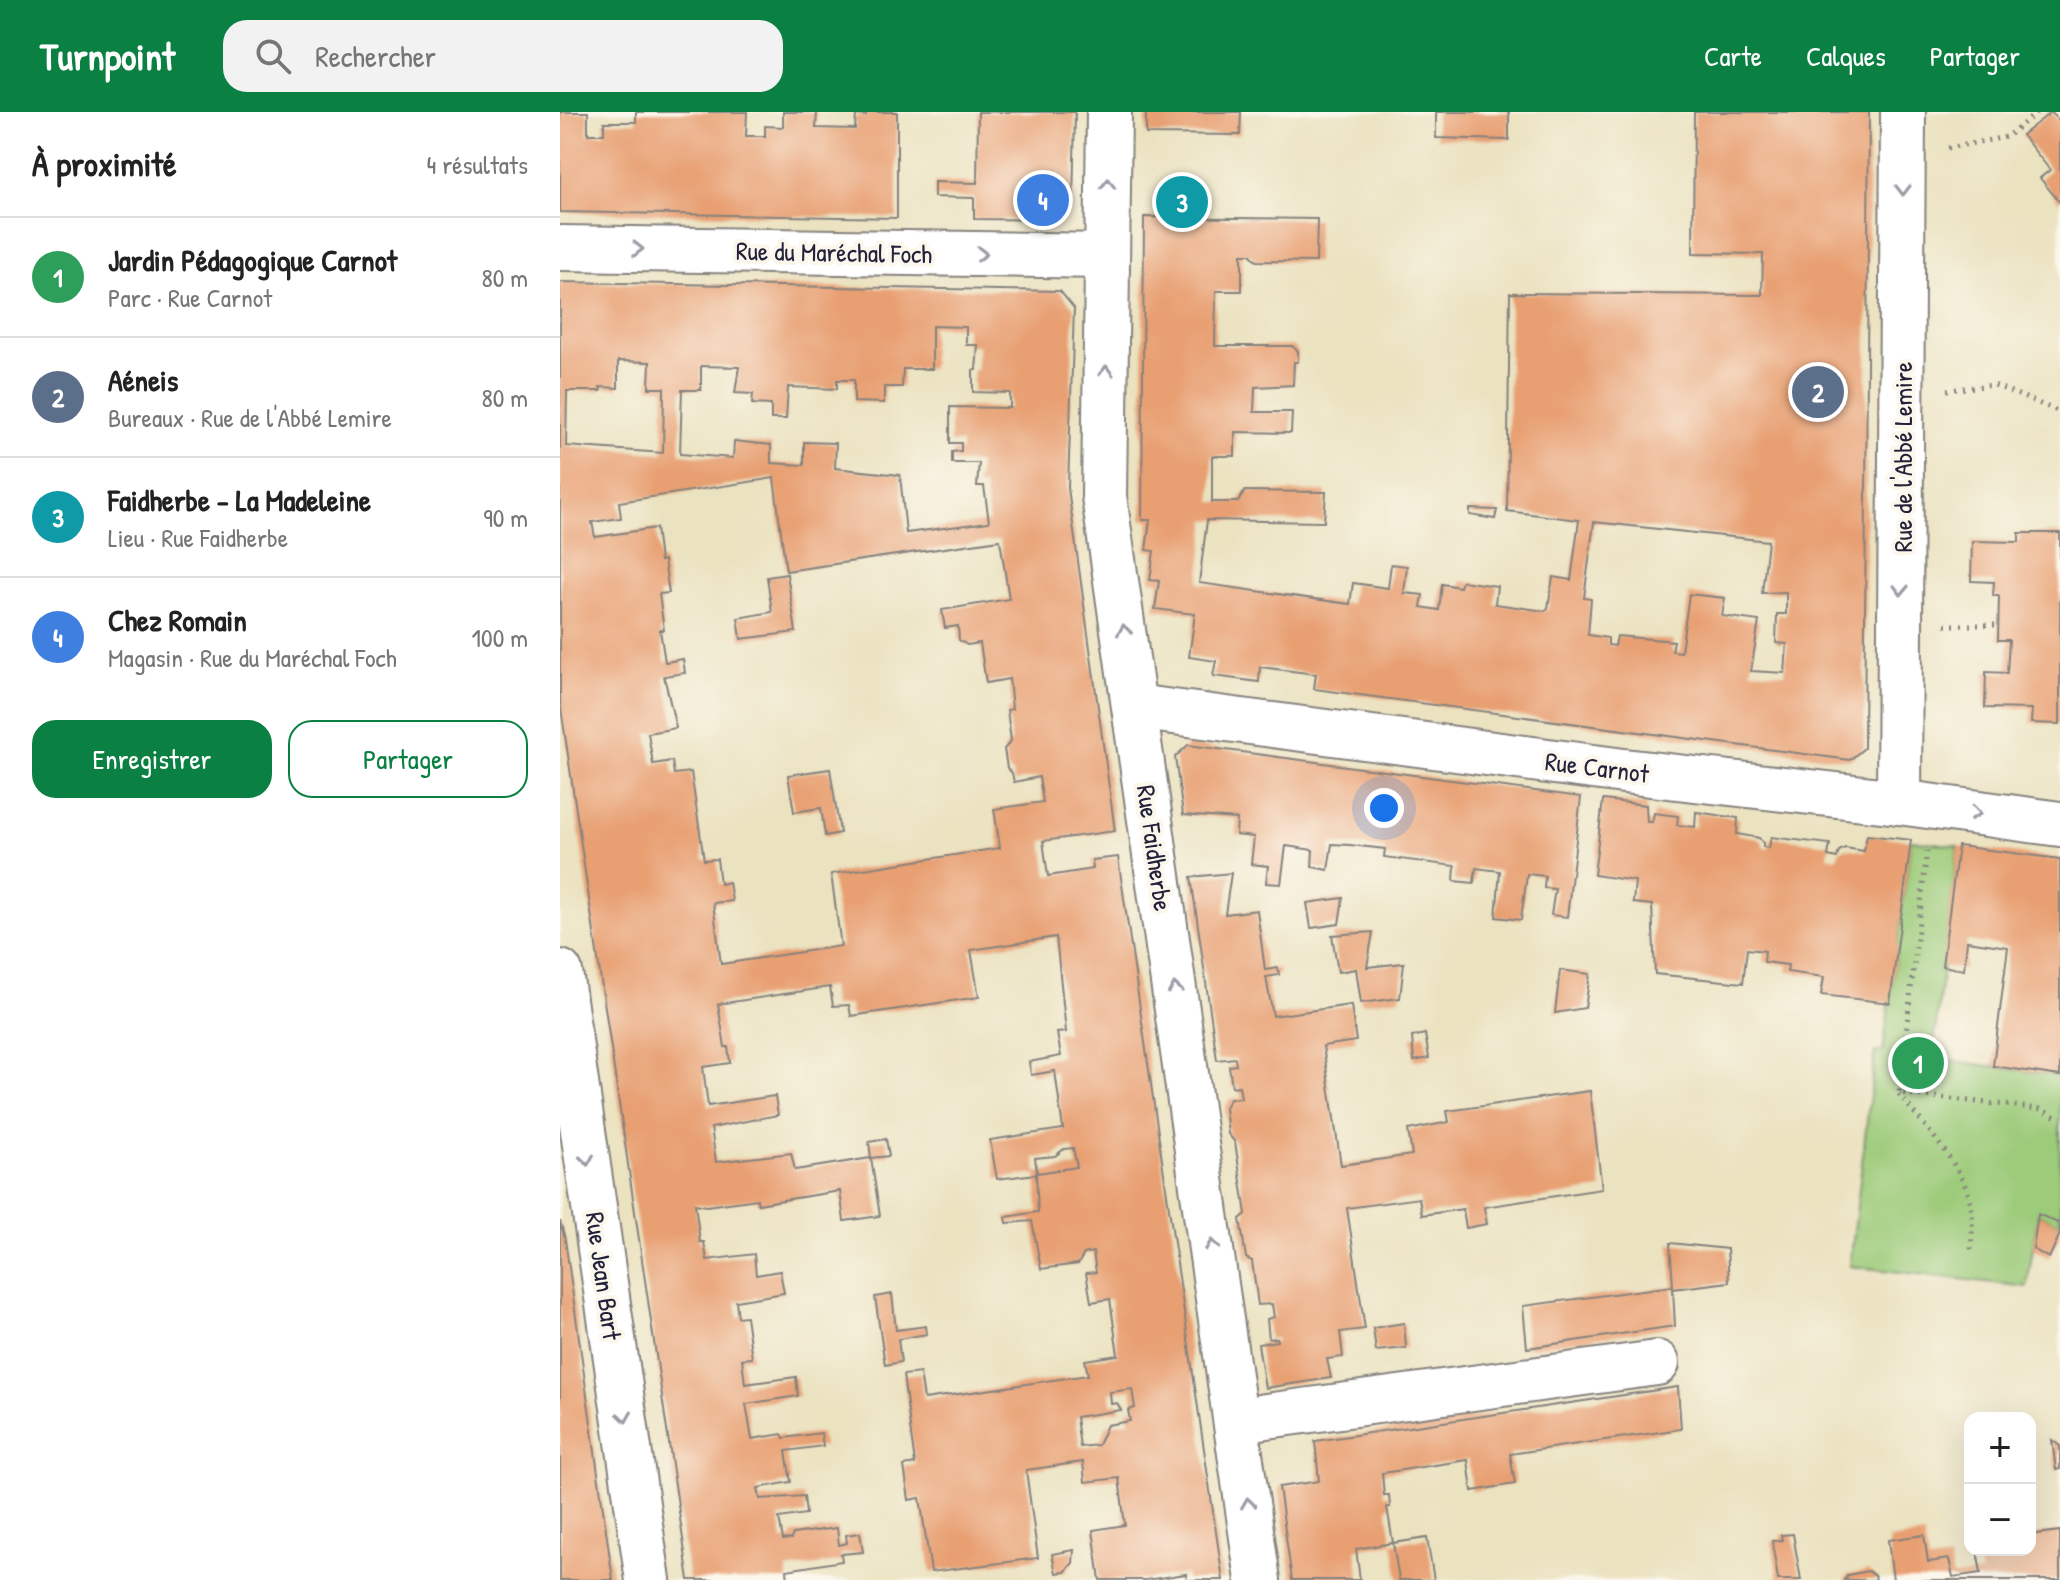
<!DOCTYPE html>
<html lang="fr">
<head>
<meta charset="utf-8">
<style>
  :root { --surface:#fff; --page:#f2f2f2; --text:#222; --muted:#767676; --line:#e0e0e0; --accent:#0b8043 }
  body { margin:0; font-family:"Patrick Hand",sans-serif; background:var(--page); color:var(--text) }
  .controls { position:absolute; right:24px; bottom:24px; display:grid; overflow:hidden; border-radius:16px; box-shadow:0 8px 32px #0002 }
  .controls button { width:72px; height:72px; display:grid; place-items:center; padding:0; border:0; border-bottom:2px solid var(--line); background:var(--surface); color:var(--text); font:40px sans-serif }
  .you { position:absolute; left:824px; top:696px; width:28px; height:28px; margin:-20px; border:6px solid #fff; border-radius:50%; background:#1a73e8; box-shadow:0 0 0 12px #1a73e833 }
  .badge { display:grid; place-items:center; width:52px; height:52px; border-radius:50%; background:var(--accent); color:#fff; font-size:26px; font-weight:700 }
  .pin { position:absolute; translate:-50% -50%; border:4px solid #fff; box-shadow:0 2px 8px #0006 }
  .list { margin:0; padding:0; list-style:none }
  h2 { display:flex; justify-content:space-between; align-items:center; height:104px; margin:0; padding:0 32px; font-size:34px }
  h2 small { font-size:26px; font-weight:400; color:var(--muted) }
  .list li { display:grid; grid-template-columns:52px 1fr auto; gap:24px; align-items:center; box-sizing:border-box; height:120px; padding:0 32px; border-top:2px solid var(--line) }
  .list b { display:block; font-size:30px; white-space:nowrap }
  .list p { margin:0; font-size:26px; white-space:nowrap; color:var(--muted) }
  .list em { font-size:26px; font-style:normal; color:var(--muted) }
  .actions { display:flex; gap:16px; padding:24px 32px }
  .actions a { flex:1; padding:18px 0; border:2px solid var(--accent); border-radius:24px; text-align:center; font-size:28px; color:var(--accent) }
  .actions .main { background:var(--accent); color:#fff }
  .icon { flex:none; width:44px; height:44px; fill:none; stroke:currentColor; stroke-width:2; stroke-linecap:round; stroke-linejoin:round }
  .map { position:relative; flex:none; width:1500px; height:1468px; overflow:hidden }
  header { display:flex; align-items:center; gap:48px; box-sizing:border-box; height:112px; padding:0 40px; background:var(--accent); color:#fff }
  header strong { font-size:38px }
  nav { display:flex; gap:44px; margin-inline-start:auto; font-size:28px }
  .search { width:560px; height:72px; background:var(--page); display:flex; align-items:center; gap:20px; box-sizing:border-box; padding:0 28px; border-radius:24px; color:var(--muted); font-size:30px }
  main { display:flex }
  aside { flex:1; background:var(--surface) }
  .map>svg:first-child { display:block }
  .green { fill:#9ccb79; stroke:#5f765a; stroke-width:2 }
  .building { fill:#e89f71; fill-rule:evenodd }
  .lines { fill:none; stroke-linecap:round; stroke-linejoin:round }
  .minor-casing { stroke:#86827e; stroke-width:48 }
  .path { stroke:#86827e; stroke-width:5; stroke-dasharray:2 6; stroke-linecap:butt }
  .minor { stroke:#fff; stroke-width:44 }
  .oneway { stroke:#9c9ca7 }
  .labels { text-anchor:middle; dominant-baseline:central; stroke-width:8; stroke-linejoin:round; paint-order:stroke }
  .street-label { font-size:26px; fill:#22223b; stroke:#fbf7ec }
</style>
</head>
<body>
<header>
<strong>Turnpoint</strong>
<div class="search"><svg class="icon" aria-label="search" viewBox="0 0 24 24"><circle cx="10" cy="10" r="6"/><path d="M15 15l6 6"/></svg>Rechercher</div>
<nav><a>Carte</a><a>Calques</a><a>Partager</a></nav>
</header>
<main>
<aside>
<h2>À proximité<small>4 résultats</small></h2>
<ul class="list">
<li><span class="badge" style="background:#2e9e5b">1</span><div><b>Jardin Pédagogique Carnot</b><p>Parc · Rue Carnot</p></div><em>80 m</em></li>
<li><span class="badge" style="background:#5c6f8a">2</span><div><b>Aéneis</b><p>Bureaux · Rue de l'Abbé Lemire</p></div><em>80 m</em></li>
<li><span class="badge" style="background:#0f9aa8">3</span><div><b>Faidherbe - La Madeleine</b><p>Lieu · Rue Faidherbe</p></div><em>90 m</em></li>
<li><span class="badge" style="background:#3f7fe0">4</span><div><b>Chez Romain</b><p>Magasin · Rue du Maréchal Foch</p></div><em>100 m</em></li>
</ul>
<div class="actions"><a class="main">Enregistrer</a><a>Partager</a></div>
</aside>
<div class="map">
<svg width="1500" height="1468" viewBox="0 0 1500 1468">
  <rect width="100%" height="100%" fill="#fbf7ec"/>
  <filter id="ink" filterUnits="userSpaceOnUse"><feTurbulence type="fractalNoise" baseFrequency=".0125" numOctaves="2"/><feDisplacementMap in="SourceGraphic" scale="16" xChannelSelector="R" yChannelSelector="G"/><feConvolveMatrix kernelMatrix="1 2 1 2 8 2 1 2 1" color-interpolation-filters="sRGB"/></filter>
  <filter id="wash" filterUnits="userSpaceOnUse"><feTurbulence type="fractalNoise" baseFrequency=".006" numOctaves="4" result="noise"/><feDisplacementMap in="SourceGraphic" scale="32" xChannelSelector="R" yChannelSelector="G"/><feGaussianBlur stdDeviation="1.8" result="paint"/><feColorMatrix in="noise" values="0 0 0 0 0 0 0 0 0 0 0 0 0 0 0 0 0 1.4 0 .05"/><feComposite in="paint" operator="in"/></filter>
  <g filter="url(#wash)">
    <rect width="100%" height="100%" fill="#ebe2c0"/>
    <polygon class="green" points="1351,728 1398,734 1372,946 1500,964 1500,1112 1478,1102 1467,1175 1290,1154 1315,940 1323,940"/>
    <g id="blocks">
      <g class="building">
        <polygon points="0,0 28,0 28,22 44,22 44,10 76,10 76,0 187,0 186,24 205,24 205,14 223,15 223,0 257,0 256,16 295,17 296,3 306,4 307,0 337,0 337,106 0,100"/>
        <polygon points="418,0 515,0 513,96 500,108 414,107 414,86 374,85 374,70 417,71"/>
        <polygon points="586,0 681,0 680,23 586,22"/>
        <polygon points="876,0 949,0 949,28 876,26"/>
        <path d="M1134,0h175l-5,636 -14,12 -536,-71 2,-15 -56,-7 -1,15 -46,-6 3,-15 -27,-4 6,-43 -40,-5 4,-28 -9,-1 4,-29 -8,-1 4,-30h-8l2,-303 173,2 -1,43 -59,-1 -7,-7h-8v37h-26l-1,55h77l6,5v11h-4l-1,23 -38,2 -1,25h38l-1,21 -56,-1v24h-23v46h26l7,-11 81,1 -2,30 -117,-2 -8,63 151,21 3,-21 35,5 3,-24 16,2 -3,27 19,2 -2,12 18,3 3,-26 18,3 2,-6 35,5 -2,18 50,7 3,-3 5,-31 18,3 8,-60 -72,-9 3,-218 252,2 1,-41 -70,-1zM1034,410l174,19 -6,52 24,-1v22h-9l-1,29 11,1 -2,29 -34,-2 8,-50 -37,-5 3,-18 -36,-4 -8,58 -9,-1 2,-10 -57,-5 -2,10 -7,-1v-7l-20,-3 3,-36 -7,-1z"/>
        <polygon points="1491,0 1500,10 1500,91 1480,66 1490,58 1462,23"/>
        <polygon points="608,79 636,79 637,102 608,101"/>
        <path d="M0,170l500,9 14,17 -6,180 47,343 -72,10 5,35 45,-7 -1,-9 26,-3 105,723h-36l-1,-6 -40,6h-46l-7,-50 32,-5 -6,-47 -34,4 -2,-20 -57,8 12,88 -107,14 -11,-74 -11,2 -5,-34 11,-2 -12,-89 17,-2 4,26 164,-24 -3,-15 33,-5 -8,-56 -19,3 -5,-29 10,-1 -3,-20 -9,2 -6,10 -37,5 -9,-48 -25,2 -1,-6 32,-5 -2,-38 -39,5 -7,-39 73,-11 -8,-58 -24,4 -2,-13 32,-6 -4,-23 9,-1 -10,-95 -85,13 8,47 -128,19 -2,-11 -16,1 -3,-19 -112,17 7,43h3l2,16 -27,4 5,39 67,-10 3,19 -67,13 5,34 75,-9 4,17 76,-12 9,58 -36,5 -4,-30 -82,13 -1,-5 -50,7 -12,-2 5,38h4l3,18 47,-6 2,21 24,-4 4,22 -48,8 2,16 8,-1 6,42 -10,1 3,25 51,-7 2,19 -52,8 6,35 30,-5 2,4 37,-5 2,13 -37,5 5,31 -33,6 2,11 44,-3 2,18 -27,4 4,22 8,-1 2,-5 44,-6 2,17 8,-2 -1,-8 14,-2 3,19 -22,2 1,7 -55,9 1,10h-99l-129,-879zM372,214l34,1v18h12l-2,25h-3v22l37,1v15l-60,-1v36h11v8l-9,1v11h27l-2,23h7l5,36 -83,11 -6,-58 -65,-7 1,-25 -32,-1v23l-33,-2v-18l-37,-4 -1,17 -53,-4 2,-64h19v-24l38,1 -4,26 18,1 -1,10 19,1v14h15l2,-32 49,2v-9h17v22l30,1v-16h18l1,-18h29zM58,249l32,1 -1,26h15l-1,65 -97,-7 1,-55h34l-1,-4 18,1zM214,366l12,93 214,-31 9,59 -67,11 3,18 13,-2 1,14 8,5 13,-2 6,40 23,-4 3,30 -5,1 4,31 -7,8 3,19 5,5 2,9 25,-5 4,25 -49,7 6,39 -169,26 10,72 -120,18 -8,-61 19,-2 -3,-19 -9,2 -3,-25 -13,1 -13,-88 -17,2 -2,-13 -19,3 -5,-31 28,-5 -12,-52 21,-3 -2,-14 -18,3 -5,-32h4l-5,-36 10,-1 -5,-33 -4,1 -4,-33 -61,9 -3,-15 29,-4 -2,-16zM513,1036l4,19 -40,6 -2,-15 20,-2 9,-7zM572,1277l3,19 -7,2 2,11 -23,4 -9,20 -18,2 -4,-30 45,-7 -4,-7 -6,1 -1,-12z"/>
        <polygon points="910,397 937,398 935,407 910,403"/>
        <polygon points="1459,421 1500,421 1500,612 1471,611 1472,597 1425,596 1426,560 1447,561 1449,528 1438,528 1439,484 1433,484 1434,470 1411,469 1412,429 1459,430"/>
        <polygon points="227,462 236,520 181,527 178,506 212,500 207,465"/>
        <polygon points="628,633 1021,685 1007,805 991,803 995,777 984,776 985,764 967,762 961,808 936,805 940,759 916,756 914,771 894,769 895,754 824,745 825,737 790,733 772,732 768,758 752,755 753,738 726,734 721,772 706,771 708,754 691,752 694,725 676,723 677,707 623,703 615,645"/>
        <polygon points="270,657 280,721 265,724 261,696 234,700 228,663"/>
        <polygon points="1043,688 1086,693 1087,710 1092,710 1094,701 1118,704 1117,713 1135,715 1136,700 1178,706 1177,722 1199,726 1203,731 1203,735 1209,736 1211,725 1270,732 1268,744 1277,746 1279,739 1285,736 1304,739 1307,723 1351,728 1330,891 1261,883 1264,865 1227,860 1228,853 1204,850 1205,839 1187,837 1183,871 1095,862 1092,793 1073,791 1075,769 1034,763"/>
        <polygon points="1398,734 1500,747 1500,964 1433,954 1448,835 1407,829 1404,858 1382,854"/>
        <polygon points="671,761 665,802 697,798 705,858 718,856 719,863 706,865 713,904 791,893 796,929 763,934 781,1053 852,1043 848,1018 889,1010 887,999 1030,979 1042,1077 924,1095 927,1112 906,1116 903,1097 862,1103 859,1086 787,1096 805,1217 780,1220 783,1245 767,1247 771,1266 705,1276 698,1232 717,1229 717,1226 709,1227 707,1207 714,1205 712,1192 698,1193 692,1149 686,1146 680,1107 686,1102 675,1030 668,1022 665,995 670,987 681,986 679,974 672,975 669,954 676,953 675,946 657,948 631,765"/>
        <polygon points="783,786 779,812 751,816 747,791"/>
        <polygon points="813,820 807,855 844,851 840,886 801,891 796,857 778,860 772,823"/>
        <polygon points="1000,858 1030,862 1025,896 995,901"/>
        <polygon points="865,922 869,946 854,949 852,925"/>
        <polygon points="326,1027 329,1044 311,1046 309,1030"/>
        <polygon points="1478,1102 1500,1112 1500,1122 1489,1146 1473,1137"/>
        <polygon points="0,1109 5,1127 53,1468 0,1468"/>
        <polygon points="1110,1131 1167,1137 1169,1170 1113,1177 1115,1214 967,1236 963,1194 1113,1174"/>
        <polygon points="332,1182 336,1218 366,1214 367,1222 338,1227 341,1250 325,1253 315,1185"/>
        <polygon points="844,1211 846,1236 816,1239 813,1216"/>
        <polygon points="1118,1275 1121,1317 950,1342 955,1372 912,1379 908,1348 822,1361 824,1383 829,1383 830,1395 827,1395 833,1431 867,1426 874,1468 839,1468 833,1431 796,1437 800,1468 732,1468 719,1375 759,1369 755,1329"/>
        <polygon points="1492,1328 1500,1334 1500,1357 1496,1358"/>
        <polygon points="1500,1419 1500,1468 1333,1468 1328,1428 1364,1423 1368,1450 1389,1447 1393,1465 1421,1461 1417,1438 1470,1438 1470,1423"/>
        <polygon points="1233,1422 1241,1468 1218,1468 1212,1429 1222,1428 1221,1423"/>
        <polygon points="514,1438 513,1451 505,1460 496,1461 492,1442"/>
        <polygon points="1308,1459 1315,1464 1316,1468 1284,1468 1288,1463"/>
      </g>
    </g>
  </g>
  <g filter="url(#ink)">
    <use href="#blocks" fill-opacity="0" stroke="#86827e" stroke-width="2"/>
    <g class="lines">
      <defs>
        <g id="minor">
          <polyline points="549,0 544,384 698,1468"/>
          <polyline points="0,136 547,144"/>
          <polyline points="575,595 1064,659 1339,690 1500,712"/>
          <polyline points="1339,690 1343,0"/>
          <polyline points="0,860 88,1468"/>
          <polyline points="677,1308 1097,1251"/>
        </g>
      </defs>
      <use href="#minor" class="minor-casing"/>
      <g class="path">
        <polyline points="1388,36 1446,25 1478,0"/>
        <polyline points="1387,278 1434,273 1500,300"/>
        <polyline points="1385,513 1438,513"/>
        <polyline points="1367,739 1339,981 1480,997 1500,1007"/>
        <path d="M1339,982c21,27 62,70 70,103 5,18 3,37 2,55"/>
      </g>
      <use href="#minor" class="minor"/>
    </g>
    <defs><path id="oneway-chevron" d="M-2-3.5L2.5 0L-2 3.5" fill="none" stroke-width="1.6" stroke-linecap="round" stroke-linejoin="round" transform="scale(2)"/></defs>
    <g class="oneway">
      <use href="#oneway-chevron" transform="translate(548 72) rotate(-89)"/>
      <use href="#oneway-chevron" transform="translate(1343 78) rotate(90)"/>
      <use href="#oneway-chevron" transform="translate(78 137) rotate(1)"/>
      <use href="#oneway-chevron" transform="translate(422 142) rotate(1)"/>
      <use href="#oneway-chevron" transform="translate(546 259) rotate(-89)"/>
      <use href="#oneway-chevron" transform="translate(1341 478) rotate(91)"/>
      <use href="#oneway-chevron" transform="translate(564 518) rotate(-98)"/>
      <use href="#oneway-chevron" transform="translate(1416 701) rotate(8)"/>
      <use href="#oneway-chevron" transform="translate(615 876) rotate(-98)"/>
      <use href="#oneway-chevron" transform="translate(27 1048) rotate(82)"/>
      <use href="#oneway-chevron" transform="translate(652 1133) rotate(-98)"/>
      <use href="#oneway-chevron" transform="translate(65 1305) rotate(82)"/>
      <use href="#oneway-chevron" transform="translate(688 1391) rotate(-98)"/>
    </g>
  </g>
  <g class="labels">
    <g class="street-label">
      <text transform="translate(274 140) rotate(1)">Rue du Maréchal Foch</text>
      <text transform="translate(1342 345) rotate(-90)">Rue de l'Abbé Lemire</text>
      <text transform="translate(1037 655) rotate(7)">Rue Carnot</text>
      <text transform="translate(595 736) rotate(82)">Rue Faidherbe</text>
      <text transform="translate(44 1164) rotate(82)">Rue Jean Bart</text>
    </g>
  </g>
</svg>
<div class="controls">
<button>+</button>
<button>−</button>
</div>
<div class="you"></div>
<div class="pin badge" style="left:1358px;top:951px;background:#2e9e5b">1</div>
<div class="pin badge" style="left:1258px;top:280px;background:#5c6f8a">2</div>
<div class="pin badge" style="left:622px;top:90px;background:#0f9aa8">3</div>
<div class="pin badge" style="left:483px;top:88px;background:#3f7fe0">4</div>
</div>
</main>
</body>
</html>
